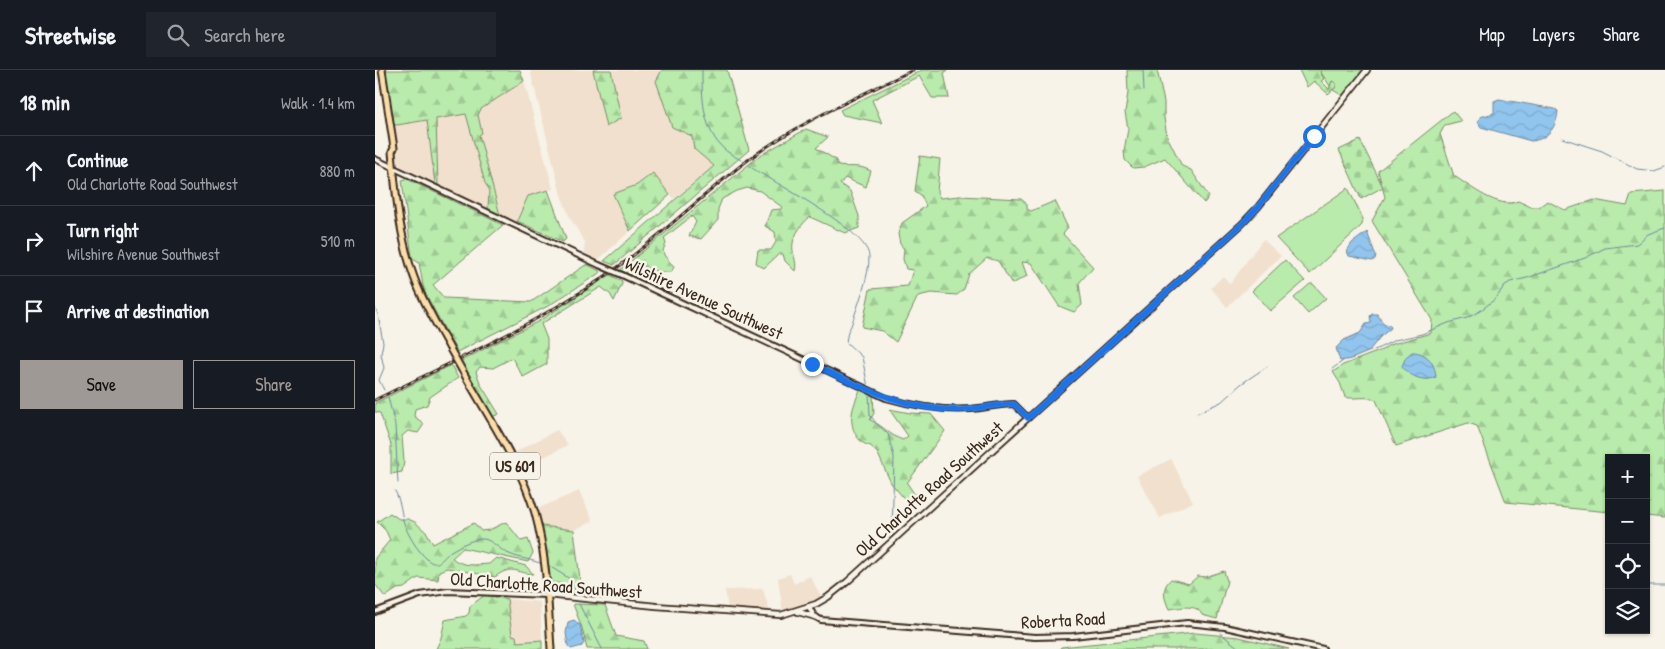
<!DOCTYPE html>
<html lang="en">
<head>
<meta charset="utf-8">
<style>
  :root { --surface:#171b24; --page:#20242c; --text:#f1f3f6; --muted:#9ea1a6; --line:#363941; --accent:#9f9995 }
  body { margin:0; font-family:"Patrick Hand",sans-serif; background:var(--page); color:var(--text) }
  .controls { position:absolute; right:15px; bottom:15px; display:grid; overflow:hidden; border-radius:0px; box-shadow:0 1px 4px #0004 }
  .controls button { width:45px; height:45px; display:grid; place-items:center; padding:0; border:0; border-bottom:1px solid var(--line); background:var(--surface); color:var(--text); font:25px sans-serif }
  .stop { position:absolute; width:15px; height:15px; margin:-11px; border:4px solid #1a73e8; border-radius:50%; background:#fff }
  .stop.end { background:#1a73e8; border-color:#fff; box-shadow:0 1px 5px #0008 }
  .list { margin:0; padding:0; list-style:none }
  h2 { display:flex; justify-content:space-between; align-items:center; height:65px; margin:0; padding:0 20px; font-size:21px }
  h2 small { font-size:16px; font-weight:400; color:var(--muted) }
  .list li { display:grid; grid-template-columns:32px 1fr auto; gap:15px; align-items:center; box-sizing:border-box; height:70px; padding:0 20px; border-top:1px solid var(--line) }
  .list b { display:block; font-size:19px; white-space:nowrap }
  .list p { margin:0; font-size:16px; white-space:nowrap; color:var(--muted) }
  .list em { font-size:16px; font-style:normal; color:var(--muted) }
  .actions { display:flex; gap:10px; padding:15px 20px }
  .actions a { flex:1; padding:11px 0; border:1px solid var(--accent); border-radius:0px; text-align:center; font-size:18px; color:var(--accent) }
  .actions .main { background:var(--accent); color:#111 }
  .icon { flex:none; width:28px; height:28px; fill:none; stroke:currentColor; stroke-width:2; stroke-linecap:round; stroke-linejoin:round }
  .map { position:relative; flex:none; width:1290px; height:579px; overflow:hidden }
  header { display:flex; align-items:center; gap:30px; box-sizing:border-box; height:70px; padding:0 25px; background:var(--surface); border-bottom:1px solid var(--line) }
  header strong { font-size:24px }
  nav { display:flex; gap:28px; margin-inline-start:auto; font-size:18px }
  .search { width:350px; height:45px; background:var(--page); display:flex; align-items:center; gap:12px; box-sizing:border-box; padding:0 18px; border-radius:0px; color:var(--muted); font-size:19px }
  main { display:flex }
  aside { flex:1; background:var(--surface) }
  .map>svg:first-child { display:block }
  .built { fill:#f1e0ce }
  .grass { fill:#b8ebac; stroke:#7a8a65 }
  .forest { fill:url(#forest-firs); stroke:#7a8a65 }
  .cemetery { fill:url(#cemetery-stones); stroke:#7a8a65 }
  .water { fill:url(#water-waves); stroke:#6f879b }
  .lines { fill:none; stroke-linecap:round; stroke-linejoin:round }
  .stream { stroke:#6f879b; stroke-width:1 }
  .tertiary-casing { stroke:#3b2a1e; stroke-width:8 }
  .secondary-casing { stroke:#3b2a1e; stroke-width:8 }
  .trunk-casing { stroke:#3b2a1e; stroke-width:9 }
  .tertiary { stroke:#f7f3e8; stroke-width:4 }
  .secondary { stroke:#f7f3e8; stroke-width:4.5 }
  .trunk { stroke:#fbddab; stroke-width:5 }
  .rail-casing { stroke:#3b2a1e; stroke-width:3 }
  .rail { stroke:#f7f3e8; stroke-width:1; stroke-dasharray:4; stroke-linecap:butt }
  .tertiary-bridge-casing { stroke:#3b2a1e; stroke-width:8; stroke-linecap:butt }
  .trunk-bridge-casing { stroke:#3b2a1e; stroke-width:9; stroke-linecap:butt }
  .tertiary-bridge { stroke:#f7f3e8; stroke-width:4 }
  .trunk-bridge { stroke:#fbddab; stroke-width:5 }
  .route { stroke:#1a73e8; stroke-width:6 }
  .labels { text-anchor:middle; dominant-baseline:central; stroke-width:5; stroke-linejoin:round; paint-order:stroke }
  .shield { fill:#f7f3e8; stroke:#73665b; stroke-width:1 }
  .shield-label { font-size:16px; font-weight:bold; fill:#3b2a1e }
  .street-label { font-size:18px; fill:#3b2a1e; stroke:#f7f3e8 }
</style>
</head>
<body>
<header>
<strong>Streetwise</strong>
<div class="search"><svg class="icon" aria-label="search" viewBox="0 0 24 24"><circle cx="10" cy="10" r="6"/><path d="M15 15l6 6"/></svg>Search here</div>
<nav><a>Map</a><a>Layers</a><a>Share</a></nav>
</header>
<main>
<aside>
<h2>18 min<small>Walk · 1.4 km</small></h2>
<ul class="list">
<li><svg class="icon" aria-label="ahead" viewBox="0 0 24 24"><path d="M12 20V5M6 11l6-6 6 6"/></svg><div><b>Continue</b><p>Old Charlotte Road Southwest</p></div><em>880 m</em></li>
<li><svg class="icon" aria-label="right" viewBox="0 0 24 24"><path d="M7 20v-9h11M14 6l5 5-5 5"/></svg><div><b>Turn right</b><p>Wilshire Avenue Southwest</p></div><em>510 m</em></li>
<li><svg class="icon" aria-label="arrive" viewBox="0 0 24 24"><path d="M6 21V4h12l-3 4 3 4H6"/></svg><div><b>Arrive at destination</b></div></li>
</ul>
<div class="actions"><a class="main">Save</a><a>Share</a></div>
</aside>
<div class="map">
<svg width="1290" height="579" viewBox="0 0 1290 579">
  <defs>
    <pattern id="forest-firs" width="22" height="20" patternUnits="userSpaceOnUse" patternTransform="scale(1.25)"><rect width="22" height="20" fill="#b8ebac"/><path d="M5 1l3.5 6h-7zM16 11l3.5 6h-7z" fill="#9fca94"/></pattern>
    <pattern id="cemetery-stones" width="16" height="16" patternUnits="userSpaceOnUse" patternTransform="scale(1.25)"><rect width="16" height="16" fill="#b8ebac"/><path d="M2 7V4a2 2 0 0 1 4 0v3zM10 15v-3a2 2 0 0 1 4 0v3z" fill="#9fca94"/></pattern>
    <pattern id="water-waves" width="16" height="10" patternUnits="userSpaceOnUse" patternTransform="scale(1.25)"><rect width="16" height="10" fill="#91c5ee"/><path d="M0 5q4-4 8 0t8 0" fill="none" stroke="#7ea9cc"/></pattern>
  </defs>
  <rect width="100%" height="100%" fill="#f7f3e8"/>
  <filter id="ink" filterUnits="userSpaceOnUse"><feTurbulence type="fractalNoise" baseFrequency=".02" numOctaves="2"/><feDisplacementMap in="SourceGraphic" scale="10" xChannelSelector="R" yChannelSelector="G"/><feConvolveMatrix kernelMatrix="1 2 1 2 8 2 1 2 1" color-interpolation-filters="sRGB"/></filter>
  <g filter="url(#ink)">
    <g class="built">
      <polygon points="155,0 218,0 231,56 246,48 236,0 287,0 281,12 317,66 319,79 340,96 299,129 278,103 262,115 238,124 255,161 223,190 212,185 209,181 210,172 195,148 186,125"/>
      <polygon points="149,11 178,119 153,126 142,151 125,145 104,64 107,63 103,45 106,39"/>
      <polygon points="91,43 110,113 114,119 113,139 63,115 61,49"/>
      <polygon points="52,50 60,114 28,99 23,93 17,54 22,55"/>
      <polygon points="888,169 906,186 852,237 836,218 848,206 855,214"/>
      <polygon points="182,360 193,375 144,399 137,384"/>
      <polygon points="796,389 818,432 785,448 762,406"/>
      <polygon points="204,421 218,451 199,460 167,456 162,439"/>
      <polygon points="415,504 419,514 435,506 447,528 433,535 408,543 403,508"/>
      <polygon points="388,519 395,543 353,539 350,520"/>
      <polygon points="132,529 165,532 167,570 142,572 137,565"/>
    </g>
    <g class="grass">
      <polygon points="947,0 989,0 968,26 958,20 961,17 957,12 955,16 945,1"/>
      <polygon points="973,118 988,149 987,155 935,204 901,168"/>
      <polygon points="910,190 930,211 895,241 877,221"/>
      <polygon points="935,214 938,214 951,228 933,244 919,228"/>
    </g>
    <g class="forest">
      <polygon points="9,0 145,0 149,11 106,39 103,45 107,63 104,65 125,145 113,139 114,119 110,113 91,44 61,49 63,115 60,114 52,50 22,55 17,54"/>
      <polygon points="218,0 236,0 246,48 231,57"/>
      <polygon points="287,0 352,0 374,80 239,195 229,191 339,96 319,79 317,66 297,57 281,11"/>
      <polygon points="547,0 573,0 569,3 574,28 557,28 544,6 497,30 507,53 468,45 465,40"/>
      <polygon points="752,0 782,0 789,32 789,48 792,66 807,96 816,100 834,127 829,133 790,88 769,97 758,98 750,90 749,81 753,59 750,42 753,23"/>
      <polygon points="924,0 947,0 945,2 949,9 946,11 954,19 957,11 961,13 961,17 953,24 939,11 932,17"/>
      <path d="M1078,41l8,10 -16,4 -5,9 14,42c16,10 45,34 64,25l13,6h8l8,-6 18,9 29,-10 33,6 4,-12 34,-3v327l-19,-2v-58h-37v54l-103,-10 -29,-76 -9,-3 -72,23 -20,-46c-9,-5 -21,0 -31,-3l-5,-14 -7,-11 10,-7 39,-15 7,-5 42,-12 1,-13 -60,-99 13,-24 -7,-26z"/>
      <path d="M431,59l22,8 -12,11 20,12 2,6c15,2 19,-2 33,5l-5,16 -21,-9 -5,6 10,7 9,25v12l-14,5 -35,-16c-7,5 -16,18 -17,26 -2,10 5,18 2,28l-10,-10 -2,-7h-4l-15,14 -8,-5 2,-13h13l5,-8 -1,-10 -10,-6 6,-16 10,-1 1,-2 -22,-16 -13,-3 -10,3 -15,8 -4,10v11l-17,19 -12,-3 7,-14 -4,-6 -28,22 2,6 -3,6 1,5 10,12 -3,5h-13l-16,-6 -10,9 -12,-5 139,-114z"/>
      <polygon points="545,86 565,89 562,122 565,128 585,126 646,129 652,134 652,139 656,141 680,131 693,158 688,164 718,197 704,213 707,235 699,242 684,236 656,193 647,192 652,206 637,214 623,191 612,188 594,204 589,219 582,225 556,223 543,226 521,272 507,261 487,257 495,219 533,216 538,200 531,199 528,189 529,179 525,174 523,164 527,153 551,136 546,125 540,121"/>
      <polygon points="278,103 295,125 255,161 238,124 262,115"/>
      <polygon points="32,109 128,155 58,215 69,228 156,232 212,194 226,202 173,236 82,282 49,221 44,193 37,188 27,110"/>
      <polygon points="173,120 191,169 188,172 142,151 153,126"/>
      <polygon points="235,205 247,211 247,214 239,231 235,224 226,217 166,254 172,269 172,294 148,307 137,288 118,298 105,297 101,302 106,315 124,344 117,347 86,291 164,251"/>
      <polygon points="76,295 83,308 55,327 52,335 40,339 39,346 49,354 43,363 33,361 27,366 29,392 27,402 16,404 16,375 5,343 0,342 0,333"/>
      <path d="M485,320l13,5 1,18 -4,7c14,6 20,16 33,20l5,-4 -19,-27 21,4 21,1 14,17 -38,52 8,12 -7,8 -17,-20 -13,-29 -7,-8c-14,-2 -21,-19 -19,-32 1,-8 5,-17 8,-24z"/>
      <path d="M15,443l9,6h9l7,3 12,11 6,11 41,-21 7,8 8,-1 17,-8 15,19 7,-2 5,14 -5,9 -65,-14 -11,10c11,9 24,7 37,6l7,-6 30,8 7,8c-17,-1 -21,-10 -38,3l-48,-9 -8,3 -1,9 -20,-2 -14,10 -7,1 -12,8 -10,-13v-26l15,-18 -4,-9 -9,-9z"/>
      <polygon points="167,456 199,460 207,526 190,521 187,514 175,512"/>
      <path d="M849,501l3,10 -10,38 -15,-4c-5,-12 -22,-7 -33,-6 -5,-11 -8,-21 2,-30l18,5 9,-8 7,1z"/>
      <polygon points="110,525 132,529 137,565 141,566 142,572 167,570 167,579 61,579 66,568 70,550 91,546 94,543 95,536"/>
      <polygon points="198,534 230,535 241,566 269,571 272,579 212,579 207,558"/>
      <polygon points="820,563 864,567 914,579 685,579 686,577"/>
    </g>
    <polygon class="cemetery" points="985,70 1008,117 986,129 964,80"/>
    <g class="water">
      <path d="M1124,29l56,10 3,2c-1,16 -11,29 -27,30l-50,-14 -3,-5 2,-5 14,-4v-12z"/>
      <polygon points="992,162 1001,186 1000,189 997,191 974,186 972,181 977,173"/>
      <polygon points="997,244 1002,244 1009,254 1015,255 1016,258 1006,266 993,282 976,289 965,291 961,278 969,270 985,263 991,254 996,253 995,246"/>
      <path d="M1037,282c15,0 23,11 24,25 -12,6 -27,-1 -34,-11l4,-9z"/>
      <polygon points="199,550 205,555 209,573 207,576 196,579 193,576 191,563 193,552"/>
    </g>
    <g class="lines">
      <g class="stream">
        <path d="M327,0c0,25 0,56 19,76 5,6 13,10 20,14"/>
        <polyline points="768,0 769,20"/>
        <polyline points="1187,68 1227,81 1262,99 1279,101 1290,97"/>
        <path d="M374,96c22,15 118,64 120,90 1,19 -12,51 -18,70l-3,5 -2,11 16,15 6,30"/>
        <polyline points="1122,227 1129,216 1135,212 1152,208 1210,188 1230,178 1262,174 1273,164 1290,158"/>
        <polyline points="0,238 3,244 8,273 6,284 9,298 4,310 9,320"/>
        <polyline points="993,282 1002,279 1020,270 1047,264 1073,253 1092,248 1105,241 1120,229"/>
        <polyline points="957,299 968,291"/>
        <polyline points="494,323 495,345 501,353 513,364 519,387 517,468 506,478"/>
        <polyline points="13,327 20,355 23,413"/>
        <polyline points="822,343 846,332 866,314 893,296"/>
        <path d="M20,421c5,9 6,19 8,29 4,14 14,30 24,39 11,11 16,-2 24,-8 8,-5 23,-13 33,-12 9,2 15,10 23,14 10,5 22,6 33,10"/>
        <polyline points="174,496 195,509 202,525"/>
        <polyline points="1271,515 1290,515"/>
        <polyline points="204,534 227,579"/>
        <polyline points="845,563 865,579"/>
      </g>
      <defs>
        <g id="tertiary">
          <polyline points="0,89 224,195"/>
          <path d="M247,205l264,123c28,8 56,13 85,11 15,-1 28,-5 43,-5l14,14"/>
          <polyline points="434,537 439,546 446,550 660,567 698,566 812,553 850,557 948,579"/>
          <polyline points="0,542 45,525 73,521 172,525"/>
        </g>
        <g id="secondary">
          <polyline points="172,525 281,536 406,545 441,534 453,527 472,512 867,154 883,137 992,0"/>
          <polyline points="423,542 441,547"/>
        </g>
        <g id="trunk">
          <path d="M7,0l12,78 -2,4c4,45 8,91 25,133 9,22 21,42 32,62"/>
          <path d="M87,300c25,45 58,93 73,143 12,44 13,90 16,136"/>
        </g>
      </defs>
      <use href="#tertiary" class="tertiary-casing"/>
      <use href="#secondary" class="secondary-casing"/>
      <use href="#trunk" class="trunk-casing"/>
      <use href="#tertiary" class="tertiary"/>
      <use href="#secondary" class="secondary"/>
      <use href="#trunk" class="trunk"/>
      <defs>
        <path id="rail" d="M0,330c77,-38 155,-73 226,-121 52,-35 97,-81 147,-119 50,-37 109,-63 165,-90"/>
      </defs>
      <use href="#rail" class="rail-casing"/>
      <use href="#rail" class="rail"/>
      <defs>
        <polyline id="tertiary-bridge" points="224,195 247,205"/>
        <polyline id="trunk-bridge" points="74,277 87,300"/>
      </defs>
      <use href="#tertiary-bridge" class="tertiary-bridge-casing"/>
      <use href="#trunk-bridge" class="trunk-bridge-casing"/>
      <use href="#tertiary-bridge" class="tertiary-bridge"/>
      <use href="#trunk-bridge" class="trunk-bridge"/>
    </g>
  </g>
  <g class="lines" filter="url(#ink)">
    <path class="route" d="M437,294c47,22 92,46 145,46 19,0 38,-6 57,-6l14,14 214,-194 16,-17 56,-71"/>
  </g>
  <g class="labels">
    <rect class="shield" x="115" y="382.5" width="50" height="27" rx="4"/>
    <g class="shield-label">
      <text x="140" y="396">US 601</text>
    </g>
    <g class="street-label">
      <text transform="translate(329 228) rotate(25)">Wilshire Avenue Southwest</text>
      <text transform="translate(554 419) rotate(-42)">Old Charlotte Road Southwest</text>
      <text transform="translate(171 515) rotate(4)">Old Charlotte Road Southwest</text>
      <text transform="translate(688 550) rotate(-3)">Roberta Road</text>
    </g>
  </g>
</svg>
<div class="controls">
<button>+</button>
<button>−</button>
<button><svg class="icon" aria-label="locate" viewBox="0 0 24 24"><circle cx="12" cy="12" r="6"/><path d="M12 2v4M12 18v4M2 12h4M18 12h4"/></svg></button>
<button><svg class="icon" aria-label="layers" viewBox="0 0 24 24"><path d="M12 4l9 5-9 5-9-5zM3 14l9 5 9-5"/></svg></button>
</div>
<div class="stop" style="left:939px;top:66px"></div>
<div class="stop end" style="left:437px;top:294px"></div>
</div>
</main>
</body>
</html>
